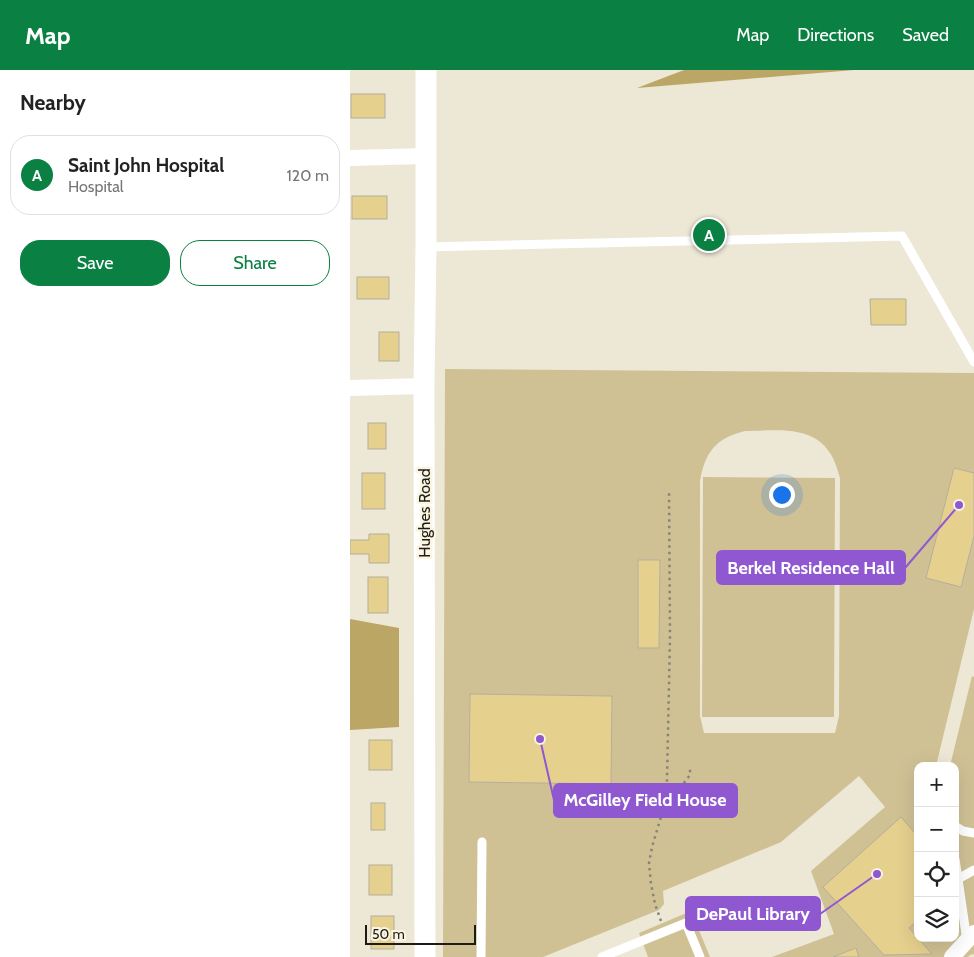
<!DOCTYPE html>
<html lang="en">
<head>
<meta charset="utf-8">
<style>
  :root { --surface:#fff; --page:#f6f6f6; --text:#222; --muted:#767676; --line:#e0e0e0; --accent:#0b8043 }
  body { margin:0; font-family:Cabin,sans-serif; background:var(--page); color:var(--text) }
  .controls { position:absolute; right:15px; bottom:15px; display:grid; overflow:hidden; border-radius:10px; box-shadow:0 5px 20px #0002 }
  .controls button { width:45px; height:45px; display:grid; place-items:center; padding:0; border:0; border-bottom:1px solid var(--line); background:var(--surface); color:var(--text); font:25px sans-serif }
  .scale { position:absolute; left:15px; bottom:12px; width:111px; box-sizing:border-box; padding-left:5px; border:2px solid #1d1b14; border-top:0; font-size:14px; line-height:18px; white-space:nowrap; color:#1d1b14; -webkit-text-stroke:4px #faf4e2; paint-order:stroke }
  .you { position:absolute; left:431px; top:424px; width:18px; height:18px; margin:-12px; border:4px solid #fff; border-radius:50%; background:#1a73e8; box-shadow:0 0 0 8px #1a73e833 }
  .badge { display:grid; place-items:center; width:32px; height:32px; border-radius:50%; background:var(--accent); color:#fff; font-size:16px; font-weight:700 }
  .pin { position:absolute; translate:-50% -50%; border:2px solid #fff; box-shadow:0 1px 5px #0006 }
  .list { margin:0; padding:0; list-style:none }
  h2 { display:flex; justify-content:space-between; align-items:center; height:65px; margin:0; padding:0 20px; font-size:21px }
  h2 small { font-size:16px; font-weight:400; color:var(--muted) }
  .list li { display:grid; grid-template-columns:32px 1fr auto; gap:15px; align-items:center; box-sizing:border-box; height:80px; margin:0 10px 10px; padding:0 10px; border:1px solid var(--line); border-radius:20px }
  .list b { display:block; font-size:19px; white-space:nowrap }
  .list p { margin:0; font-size:16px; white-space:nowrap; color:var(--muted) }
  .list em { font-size:16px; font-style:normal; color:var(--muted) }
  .actions { display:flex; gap:10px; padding:15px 20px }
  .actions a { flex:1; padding:11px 0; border:1px solid var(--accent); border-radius:20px; text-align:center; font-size:18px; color:var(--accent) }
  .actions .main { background:var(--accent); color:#fff }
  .icon { flex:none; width:28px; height:28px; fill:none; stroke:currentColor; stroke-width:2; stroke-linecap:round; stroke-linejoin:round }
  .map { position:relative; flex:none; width:624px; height:887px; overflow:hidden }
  header { display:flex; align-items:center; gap:30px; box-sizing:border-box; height:70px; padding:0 25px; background:var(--accent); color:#fff }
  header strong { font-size:24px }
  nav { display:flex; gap:28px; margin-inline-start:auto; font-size:18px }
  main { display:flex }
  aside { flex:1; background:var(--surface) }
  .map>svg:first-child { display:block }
  .green { fill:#d0c195; fill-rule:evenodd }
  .forest { fill:#bba665 }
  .building { fill:#e6d08e; stroke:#b3ae9d }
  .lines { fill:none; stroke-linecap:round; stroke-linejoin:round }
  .path { stroke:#888477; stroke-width:2.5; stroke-dasharray:2.5 4; stroke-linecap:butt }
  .service { stroke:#fff; stroke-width:9 }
  .minor { stroke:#fff; stroke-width:16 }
  .tertiary { stroke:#fff; stroke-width:21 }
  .labels { text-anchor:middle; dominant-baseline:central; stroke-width:5; stroke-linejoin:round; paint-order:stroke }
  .street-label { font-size:16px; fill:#1d1b14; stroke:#faf4e2 }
  .leader { fill:none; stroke:#8f58d0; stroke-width:2 }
  .callout-dot { fill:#8f58d0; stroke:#faf4e2; stroke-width:2 }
  .callout { fill:#8f58d0; stroke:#8f58d0; stroke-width:2 }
  .callout-label { font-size:18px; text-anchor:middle; font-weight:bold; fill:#fff }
</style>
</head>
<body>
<header>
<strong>Map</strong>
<nav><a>Map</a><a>Directions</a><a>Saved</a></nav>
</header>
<main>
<aside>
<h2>Nearby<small></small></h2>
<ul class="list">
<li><span class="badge">A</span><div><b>Saint John Hospital</b><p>Hospital</p></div><em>120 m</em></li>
</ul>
<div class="actions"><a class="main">Save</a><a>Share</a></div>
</aside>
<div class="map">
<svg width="624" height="887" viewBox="0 0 624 887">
  <rect width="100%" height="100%" fill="#ede7d5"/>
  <g class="green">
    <path d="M95,299l529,4v100l-20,-5 -28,110 35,9 13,-51v73l-38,157h-18v67h-3l-14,-15 -78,69 61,68 47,-1 -22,-26 9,-8v18h37v-172h-5l22,-90 2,1v277l-4,1 -2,2h-109l-3,-9 -23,9h-61l62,-23 -23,-63 74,-64 -26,-31 -78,66 -118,49 1,13 -5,6 -116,47h-100zM395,361c26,0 64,-6 82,18 7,8 10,19 13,29l-1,238 -4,17h-131l-4,-17v-235c5,-29 16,-43 45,-50zM288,490l22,1 -1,87h-21zM120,624l141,2v88l-142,-2z"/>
    <polygon points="353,407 485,408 484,647 352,647"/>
    <polygon points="341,841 360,887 298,887 289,863"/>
  </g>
  <g class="forest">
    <polygon points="334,0 504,0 287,18"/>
    <polygon points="0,549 49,558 49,657 0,660"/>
  </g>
  <g class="building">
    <rect x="1" y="24" width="34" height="24"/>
    <rect x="2" y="126" width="35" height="23"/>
    <rect x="7" y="207" width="32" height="22"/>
    <polygon points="520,229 556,229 556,255 521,255"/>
    <rect x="29" y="262" width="20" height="29"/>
    <rect x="18" y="353" width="18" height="26"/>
    <polygon points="604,398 624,403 624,466 611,517 576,508"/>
    <rect x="12" y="403" width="23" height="36"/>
    <polygon points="19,464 39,464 39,493 19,493 19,484 0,484 0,470 19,470"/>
    <polygon points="288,490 310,490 309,578 288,578"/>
    <rect x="18" y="507" width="20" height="36"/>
    <polygon points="120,624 262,626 261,714 119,712"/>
    <rect x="19" y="670" width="23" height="30"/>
    <rect x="21" y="733" width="14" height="27"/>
    <polygon points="551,747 565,763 568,763 568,786 565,789 568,792 568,850 559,858 582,884 534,885 473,817"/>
    <rect x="19" y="795" width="23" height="30"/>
    <rect x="21" y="846" width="23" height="33"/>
    <polygon points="506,878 509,887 483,887"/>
  </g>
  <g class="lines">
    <g class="path">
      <polyline points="314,739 340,705 340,696"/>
      <polyline points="311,851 305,834 301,814 299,793 302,777 313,740 317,710 320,566 319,420"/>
    </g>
    <g class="service">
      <polyline points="76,177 552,166 624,292"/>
      <polyline points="605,756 613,761 624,763"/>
      <polyline points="605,789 617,871"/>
      <polyline points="608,809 624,800"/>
      <polyline points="131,887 132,772"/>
      <polyline points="252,887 336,853 350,887"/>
    </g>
    <g class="minor">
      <polyline points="0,88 76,86"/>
      <polyline points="0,318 74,316"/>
      <polyline points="602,887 624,863"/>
    </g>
    <polyline class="tertiary" points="75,887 74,316 76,177 76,0"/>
  </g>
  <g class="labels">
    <g class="street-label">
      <text transform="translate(74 443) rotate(-90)">Hughes Road</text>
    </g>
  </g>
  <path class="leader" d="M609 435L555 498M190 669L204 730M527 804L470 844"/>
  <g class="callout-dot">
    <circle cx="609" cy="435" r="5"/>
    <circle cx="190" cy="669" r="5"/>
    <circle cx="527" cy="804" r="5"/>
  </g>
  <g class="callout">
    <rect x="367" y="481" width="188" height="33" rx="5"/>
    <rect x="204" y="714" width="183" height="33" rx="5"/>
    <rect x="336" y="827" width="134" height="33" rx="5"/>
  </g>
  <g class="callout-label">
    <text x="461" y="504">Berkel Residence Hall</text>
    <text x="295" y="736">McGilley Field House</text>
    <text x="403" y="850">DePaul Library</text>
  </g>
</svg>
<div class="controls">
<button>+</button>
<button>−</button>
<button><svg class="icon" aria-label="locate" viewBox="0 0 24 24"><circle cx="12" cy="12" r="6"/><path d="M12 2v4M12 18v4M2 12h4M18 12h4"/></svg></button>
<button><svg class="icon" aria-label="layers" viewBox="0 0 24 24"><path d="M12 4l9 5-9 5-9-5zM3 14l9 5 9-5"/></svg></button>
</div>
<div class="scale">50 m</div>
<div class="you"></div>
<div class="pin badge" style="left:359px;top:165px">A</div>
</div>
</main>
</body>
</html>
